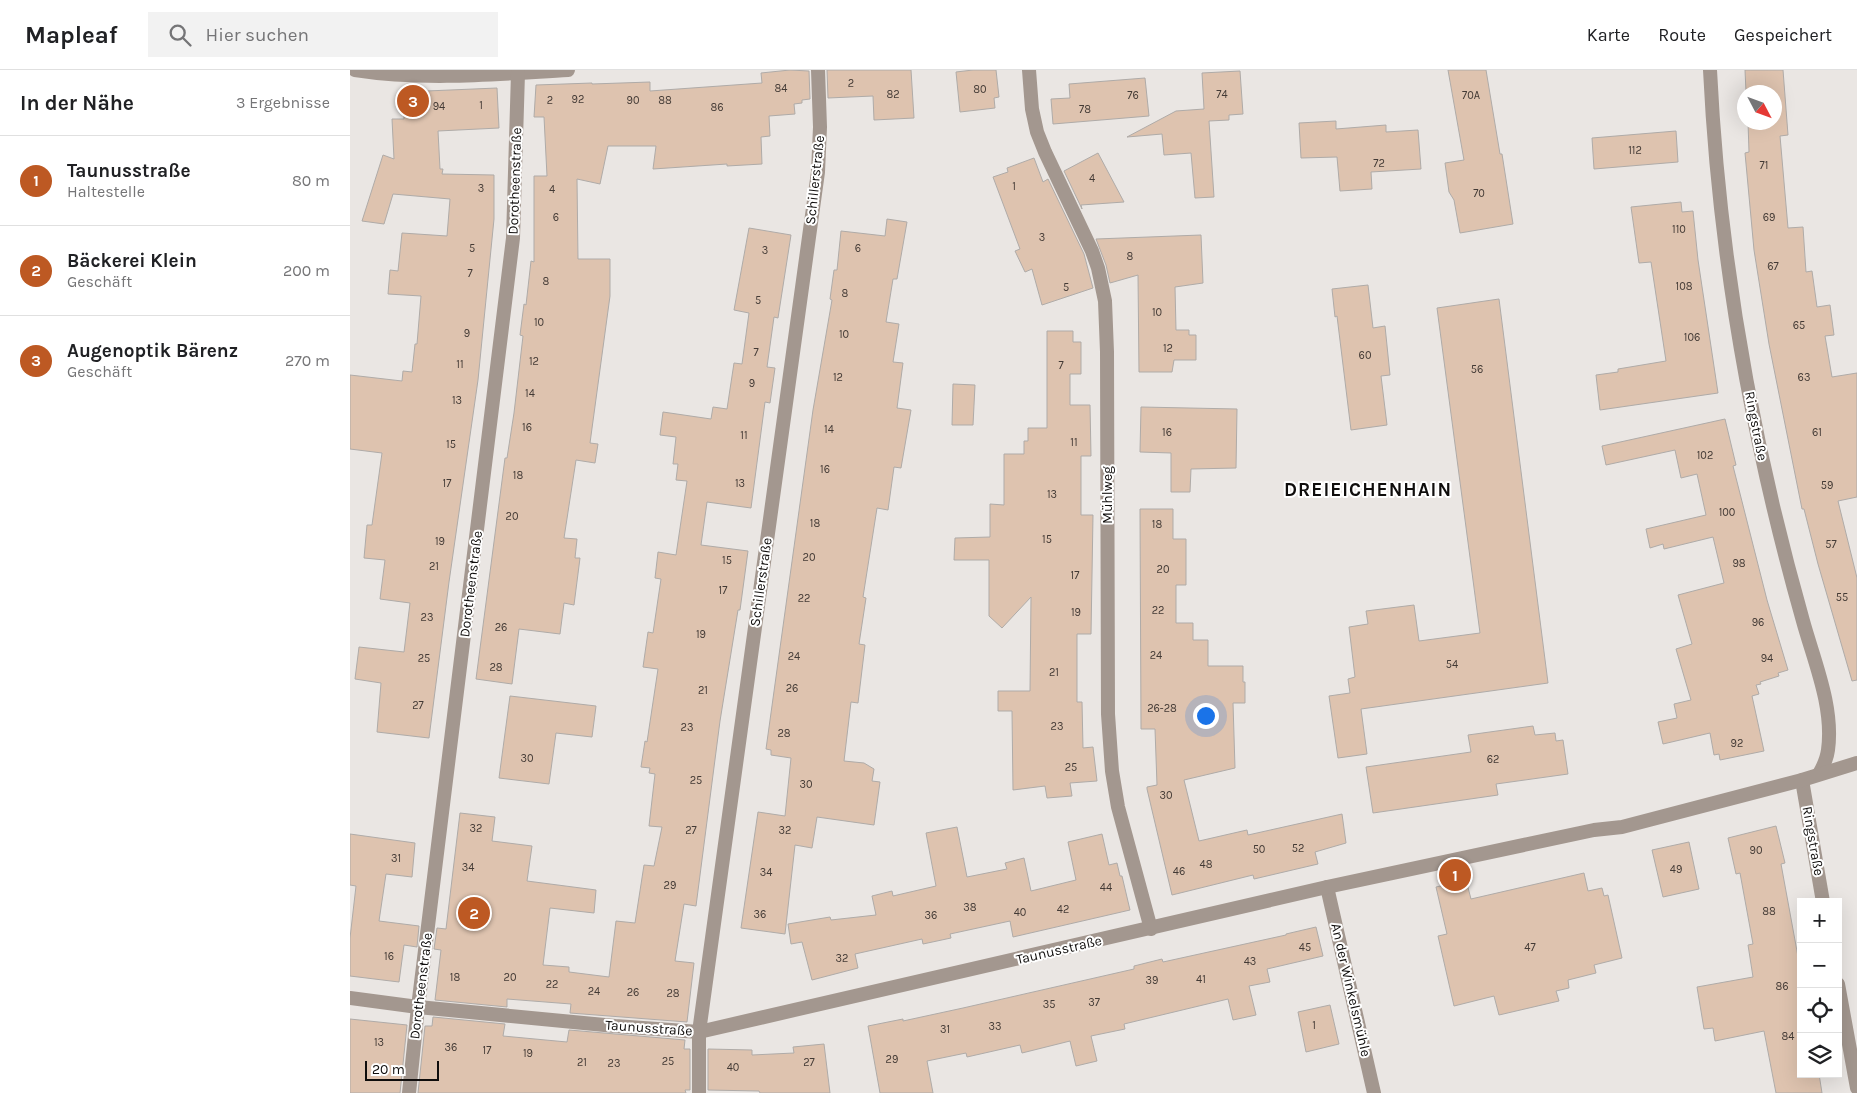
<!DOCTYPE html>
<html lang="de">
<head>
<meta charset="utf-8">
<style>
  :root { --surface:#fff; --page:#f2f2f2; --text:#202124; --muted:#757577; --line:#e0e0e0; --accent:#bd5923 }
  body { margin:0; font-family:Karla,sans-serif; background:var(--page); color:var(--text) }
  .controls { position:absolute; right:15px; bottom:15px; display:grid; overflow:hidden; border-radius:0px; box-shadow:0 5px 20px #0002 }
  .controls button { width:45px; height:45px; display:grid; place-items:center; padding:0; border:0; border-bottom:1px solid var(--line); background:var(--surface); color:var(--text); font:25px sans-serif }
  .compass { position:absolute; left:1387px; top:15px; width:45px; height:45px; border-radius:50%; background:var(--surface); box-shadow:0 5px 20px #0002; rotate:131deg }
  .scale { position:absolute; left:15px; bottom:12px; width:74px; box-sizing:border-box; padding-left:5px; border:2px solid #0f0d0c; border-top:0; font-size:14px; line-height:18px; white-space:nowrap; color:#0f0d0c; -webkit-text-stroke:4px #fff; paint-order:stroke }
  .you { position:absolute; left:855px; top:645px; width:18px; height:18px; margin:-12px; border:4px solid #fff; border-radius:50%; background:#1a73e8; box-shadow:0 0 0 8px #1a73e833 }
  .badge { display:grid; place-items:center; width:32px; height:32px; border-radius:50%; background:var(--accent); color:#fff; font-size:16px; font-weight:700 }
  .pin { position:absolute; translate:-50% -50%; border:2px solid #fff; box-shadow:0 1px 5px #0006 }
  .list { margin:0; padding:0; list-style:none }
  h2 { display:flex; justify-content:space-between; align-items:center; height:65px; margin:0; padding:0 20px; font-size:21px }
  h2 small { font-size:16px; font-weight:400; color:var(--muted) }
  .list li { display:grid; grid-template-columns:32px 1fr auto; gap:15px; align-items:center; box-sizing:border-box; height:90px; padding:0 20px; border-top:1px solid var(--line) }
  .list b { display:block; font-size:19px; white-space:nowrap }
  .list p { margin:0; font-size:16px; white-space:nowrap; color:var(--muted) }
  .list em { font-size:16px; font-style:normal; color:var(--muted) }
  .icon { flex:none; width:28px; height:28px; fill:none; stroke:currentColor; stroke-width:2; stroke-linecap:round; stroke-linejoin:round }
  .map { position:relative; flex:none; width:1507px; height:1023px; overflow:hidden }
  header { display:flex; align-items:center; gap:30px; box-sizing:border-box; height:70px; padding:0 25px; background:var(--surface); border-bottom:1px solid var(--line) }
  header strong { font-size:24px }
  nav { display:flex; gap:28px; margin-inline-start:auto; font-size:18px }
  .search { width:350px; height:45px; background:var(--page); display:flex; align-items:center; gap:12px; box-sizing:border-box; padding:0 18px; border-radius:0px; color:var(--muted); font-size:19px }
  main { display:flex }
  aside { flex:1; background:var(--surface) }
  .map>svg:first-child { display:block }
  .building { fill:#dec3af; stroke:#afaba8 }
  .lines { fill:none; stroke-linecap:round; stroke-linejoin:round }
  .minor { stroke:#a3978f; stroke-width:14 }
  .tertiary { stroke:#a3978f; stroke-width:14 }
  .labels { text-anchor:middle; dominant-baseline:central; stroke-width:4; stroke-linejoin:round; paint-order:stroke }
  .number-label { font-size:11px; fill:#433a35 }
  .street-label { font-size:14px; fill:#0f0d0c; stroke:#fff }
  .district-label { font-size:19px; font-weight:bold; letter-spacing:1px; fill:#0f0d0c; stroke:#fff }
</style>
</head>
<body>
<header>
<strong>Mapleaf</strong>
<div class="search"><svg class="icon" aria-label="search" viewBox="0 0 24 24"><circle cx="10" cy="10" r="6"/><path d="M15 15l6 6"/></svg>Hier suchen</div>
<nav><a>Karte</a><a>Route</a><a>Gespeichert</a></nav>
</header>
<main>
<aside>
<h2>In der Nähe<small>3 Ergebnisse</small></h2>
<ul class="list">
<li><span class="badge">1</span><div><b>Taunusstraße</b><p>Haltestelle</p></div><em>80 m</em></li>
<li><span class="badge">2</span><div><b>Bäckerei Klein</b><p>Geschäft</p></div><em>200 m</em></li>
<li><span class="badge">3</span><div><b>Augenoptik Bärenz</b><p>Geschäft</p></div><em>270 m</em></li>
</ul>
</aside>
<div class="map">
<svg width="1507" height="1023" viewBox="0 0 1507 1023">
  <rect width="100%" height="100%" fill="#eae6e3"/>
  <g class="building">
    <polygon points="440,0 459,1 460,29 452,30 452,33 444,34 445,44 419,46 420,66 411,67 412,94 377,96 377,94 303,99 306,76 258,76 250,114 227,109 228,189 260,189 260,226 240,373 248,374 245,393 226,390 214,468 227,469 225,488 230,488 224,535 214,533 210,564 169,559 162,614 126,609 155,388 157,388 164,343 173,266 170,265 174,234 176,235 181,191 184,192 184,106 197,106 194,47 184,47 186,15 242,13 242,14 300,12 300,21 412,13 411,3"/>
    <polygon points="477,0 561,0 564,48 524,50 523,26 478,28"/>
    <polygon points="623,0 646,0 649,27 644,28 645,38 610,42 606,2"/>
    <polygon points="1098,0 1136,0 1150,84 1152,84 1163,154 1110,163 1104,130 1099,122 1095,93 1114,90"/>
    <polygon points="1395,0 1433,0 1438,65 1430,66 1438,158 1453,157 1456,202 1462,201 1467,237 1480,235 1484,265 1475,266 1482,307 1507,303 1507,427 1488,431 1507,508 1507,610 1502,611 1468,494 1454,439 1452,439 1419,274 1404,180 1395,83 1399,82 1398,52 1424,52 1424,22 1396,22"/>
    <polygon points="890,1 893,44 879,45 879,50 859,51 864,127 845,128 841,83 814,85 812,64 777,67 826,41 854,39 852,3"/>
    <polygon points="795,8 799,46 703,54 701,29 720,28 719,14"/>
    <polygon points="147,18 149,58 88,61 90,99 93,99 92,104 144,105 144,149 128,310 99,512 79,668 27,662 31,613 5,609 9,577 54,582 60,533 30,529 35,490 14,488 17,455 22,455 32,383 0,379 0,305 52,311 53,301 62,302 65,274 67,274 71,226 38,224 40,200 48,201 52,163 97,166 100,129 43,124 34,154 12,151 33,85 44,89 42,49 54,49 53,22"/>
    <polygon points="986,51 986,59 1036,55 1036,62 1068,60 1071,99 1021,102 1022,119 990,121 987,87 951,88 949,53"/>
    <polygon points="1326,61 1328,92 1244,99 1242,68"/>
    <polygon points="748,83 774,132 731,135 732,139 714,101"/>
    <polygon points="684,88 693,112 698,109 734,184 743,218 692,235 682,199 675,202 665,181 670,179 643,107 658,102 657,98"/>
    <polygon points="1331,132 1332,142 1343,141 1348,190 1368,323 1250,340 1246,305 1268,302 1268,299 1316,291 1301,192 1289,193 1281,137"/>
    <polygon points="537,149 557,152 547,209 543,209 536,252 549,254 543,292 553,293 547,338 561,340 551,398 544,397 538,440 527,438 513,527 516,528 509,574 515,575 508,633 501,632 494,691 514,693 524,699 522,711 530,712 524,755 467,747 462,778 445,775 435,864 391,858 408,742 435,746 441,688 421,685 421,680 416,679 463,340 482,230 480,229 484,200 487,200 491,161 535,166"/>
    <polygon points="399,158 441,165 428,248 424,247 417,297 425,298 420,333 415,332 401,438 357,432 351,475 398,481 390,540 388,540 370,651 346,836 334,834 325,891 344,893 337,952 220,943 221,934 157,929 157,937 85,930 91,880 84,879 87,858 96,859 110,743 145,747 142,771 182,776 177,811 246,820 244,843 200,838 193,895 219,897 219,902 259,907 266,851 285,853 294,795 304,796 312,757 299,756 305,704 299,703 300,698 291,697 295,671 297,672 308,599 293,597 298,562 303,563 311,509 305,508 308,482 326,485 337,411 326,410 328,394 323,394 326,367 310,365 313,342 361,349 363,337 377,339 384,293 392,294 399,243 384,240"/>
    <polygon points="851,165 853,213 825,217 826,260 839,260 839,265 846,265 846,290 824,290 822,302 789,302 788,205 760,213 756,195 746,169"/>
    <polygon points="1018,215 1023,258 1035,256 1040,305 1031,306 1037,355 1001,360 987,246 985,247 982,219"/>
    <polygon points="1149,229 1198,613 1011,639 1017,684 988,688 979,626 1000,623 998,609 1005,607 999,557 1018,554 1016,541 1064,535 1069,571 1130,563 1087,238"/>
    <polygon points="697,261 723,261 723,272 731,272 731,304 720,304 720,335 740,335 741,386 731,386 731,445 743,445 741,564 727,564 727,632 732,632 733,678 743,677 747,711 720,713 722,726 697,728 695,716 663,720 662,641 648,641 648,621 680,621 681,527 652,558 639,546 639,490 604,490 605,468 640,467 640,434 654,435 654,384 674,384 674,371 678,371 678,358 697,358"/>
    <polygon points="603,314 625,315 623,355 602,355"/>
    <polygon points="791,337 887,339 886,398 841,399 840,422 821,422 821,383 790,382"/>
    <polygon points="1375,349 1386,395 1383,396 1417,530 1438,600 1428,603 1429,606 1410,612 1411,614 1406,615 1409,624 1402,626 1414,681 1370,690 1369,684 1364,685 1360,663 1313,674 1308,652 1327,648 1324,634 1341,630 1326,579 1342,574 1328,525 1374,513 1363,467 1314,479 1313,474 1300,478 1296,459 1356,445 1347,404 1331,408 1325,380 1256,395 1252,376"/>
    <polygon points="790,439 823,439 823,469 836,469 836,515 826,515 826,553 843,553 843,570 858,570 858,596 893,596 893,612 895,612 895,633 883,633 885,698 834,710 849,771 897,760 898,765 992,744 996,773 965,782 968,794 904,809 903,805 822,825 797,719 797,717 807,715 805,659 791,659"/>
    <polygon points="160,626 246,636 242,667 206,663 199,714 149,708"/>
    <polygon points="1183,656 1185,665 1205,663 1206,671 1213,670 1218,704 1146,714 1148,725 1023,743 1016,697 1121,682 1118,665"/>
    <polygon points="1426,756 1435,793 1431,794 1451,903 1451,1004 1469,1004 1472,1023 1426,1023 1414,961 1365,971 1363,958 1354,959 1347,917 1403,907 1398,875 1403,874 1390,803 1386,804 1378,768"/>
    <polygon points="607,757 617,807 657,799 655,793 674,788 681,821 726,810 718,772 752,764 759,795 767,793 770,806 772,806 780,840 663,867 660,851 600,864 601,868 573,874 572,869 505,884 508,898 462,910 452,872 441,874 438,854 480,847 481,850 526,845 522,826 542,821 543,826 586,816 576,763"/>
    <polygon points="0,764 65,773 62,807 36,804 29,851 69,856 67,877 54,875 49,912 0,906 0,868 6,816 0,815"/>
    <polygon points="1339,772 1349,819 1313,827 1302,780"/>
    <polygon points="1234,803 1238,821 1252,818 1254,826 1258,825 1272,888 1244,895 1246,903 1218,910 1219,918 1206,921 1209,931 1149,945 1144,926 1104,936 1088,866 1097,864 1086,817 1116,810 1121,829"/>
    <polygon points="966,857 973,886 917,899 920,912 899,916 906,945 883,950 878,929 774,954 775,959 741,966 747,991 726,996 720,971 672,983 670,975 617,987 616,983 577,991 583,1023 530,1023 518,956 553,949 553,951 613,938 784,899 784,896 812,889 813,892 936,865 936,864"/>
    <polygon points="980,935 989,974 956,982 948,942"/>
    <polygon points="83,947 155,954 153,966 217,972 219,960 335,970 334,979 340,979 340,1020 335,1020 336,1023 68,1023 75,956 82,956"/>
    <polygon points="0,949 57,955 50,1023 0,1023"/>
    <polygon points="474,974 480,1023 410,1023 409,1021 358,1020 358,979 402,980 402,985 444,983 443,977"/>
  </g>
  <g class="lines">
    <g class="minor">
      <polyline points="679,0 682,39 687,62 695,82 742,181 748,198 755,231 757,282 758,644 762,701 768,737 801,859"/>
      <path d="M1360,0c9,187 42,371 93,551 11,40 31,86 25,129 -1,8 -5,17 -9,24"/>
      <polyline points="1452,710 1473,832"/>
      <polyline points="977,817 1024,1023"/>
      <polyline points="1488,914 1507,1018"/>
      <polyline points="59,1023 68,937 265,956 349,962 977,817 1244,760 1272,757 1452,710 1507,693"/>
      <polyline points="349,1023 349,962 468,102 470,57 468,0"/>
    </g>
    <g class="tertiary">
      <path d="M5,0c70,11 143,4 213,0"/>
      <polyline points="0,928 68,937 163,168 168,3"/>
    </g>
  </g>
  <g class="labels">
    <g class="number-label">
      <text x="501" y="13">2</text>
      <text x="431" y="18">84</text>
      <text x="630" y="19">80</text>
      <text x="543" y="24">82</text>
      <text x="872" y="24">74</text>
      <text x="783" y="25">76</text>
      <text x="1121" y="25">70A</text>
      <text x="228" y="29">92</text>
      <text x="200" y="30">2</text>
      <text x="283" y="30">90</text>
      <text x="315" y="30">88</text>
      <text x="131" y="35">1</text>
      <text x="89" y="36">94</text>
      <text x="367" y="37">86</text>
      <text x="735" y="39">78</text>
      <text x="1285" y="80">112</text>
      <text x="1029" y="93">72</text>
      <text x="1414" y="95">71</text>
      <text x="742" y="108">4</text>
      <text x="664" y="116">1</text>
      <text x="131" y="118">3</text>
      <text x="202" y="119">4</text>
      <text x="1129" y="123">70</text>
      <text x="206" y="147">6</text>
      <text x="1419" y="147">69</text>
      <text x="1329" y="159">110</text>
      <text x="692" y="167">3</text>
      <text x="122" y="178">5</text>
      <text x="508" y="178">6</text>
      <text x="415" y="180">3</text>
      <text x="780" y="186">8</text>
      <text x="1423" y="196">67</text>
      <text x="120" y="203">7</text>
      <text x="196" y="211">8</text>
      <text x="1334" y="216">108</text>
      <text x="716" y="217">5</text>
      <text x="495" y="223">8</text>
      <text x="408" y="230">5</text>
      <text x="807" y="242">10</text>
      <text x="189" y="252">10</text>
      <text x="1449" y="255">65</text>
      <text x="117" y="263">9</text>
      <text x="494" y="264">10</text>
      <text x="1342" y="267">106</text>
      <text x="818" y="278">12</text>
      <text x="406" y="282">7</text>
      <text x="1015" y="285">60</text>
      <text x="184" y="291">12</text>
      <text x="110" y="294">11</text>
      <text x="711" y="295">7</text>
      <text x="1127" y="299">56</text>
      <text x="488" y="307">12</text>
      <text x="1454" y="307">63</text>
      <text x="402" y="313">9</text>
      <text x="180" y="323">14</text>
      <text x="107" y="330">13</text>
      <text x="177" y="357">16</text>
      <text x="479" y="359">14</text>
      <text x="817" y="362">16</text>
      <text x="1467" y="362">61</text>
      <text x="394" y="365">11</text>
      <text x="724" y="372">11</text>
      <text x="101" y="374">15</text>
      <text x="1355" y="385">102</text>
      <text x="475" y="399">16</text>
      <text x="168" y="405">18</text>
      <text x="97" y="413">17</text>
      <text x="390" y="413">13</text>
      <text x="1477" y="415">59</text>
      <text x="702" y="424">13</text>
      <text x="1377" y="442">100</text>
      <text x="162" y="446">20</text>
      <text x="465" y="453">18</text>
      <text x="807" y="454">18</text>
      <text x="697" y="469">15</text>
      <text x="90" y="471">19</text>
      <text x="1481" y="474">57</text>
      <text x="459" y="487">20</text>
      <text x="377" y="490">15</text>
      <text x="1389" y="493">98</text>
      <text x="84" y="496">21</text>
      <text x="813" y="499">20</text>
      <text x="725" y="505">17</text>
      <text x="373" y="520">17</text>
      <text x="1492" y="527">55</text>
      <text x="454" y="528">22</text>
      <text x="808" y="540">22</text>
      <text x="726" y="542">19</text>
      <text x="77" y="547">23</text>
      <text x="1408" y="552">96</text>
      <text x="151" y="557">26</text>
      <text x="351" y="564">19</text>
      <text x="806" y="585">24</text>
      <text x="444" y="586">24</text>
      <text x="74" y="588">25</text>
      <text x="1417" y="588">94</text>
      <text x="1102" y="594">54</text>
      <text x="146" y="597">28</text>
      <text x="704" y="602">21</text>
      <text x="442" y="618">26</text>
      <text x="353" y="620">21</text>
      <text x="68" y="635">27</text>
      <text x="812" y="638">26-28</text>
      <text x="707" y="656">23</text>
      <text x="337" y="657">23</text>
      <text x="434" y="663">28</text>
      <text x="1387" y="673">92</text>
      <text x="177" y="688">30</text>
      <text x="1143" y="689">62</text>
      <text x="721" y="697">25</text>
      <text x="346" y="710">25</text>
      <text x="456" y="714">30</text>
      <text x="816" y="725">30</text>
      <text x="126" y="758">32</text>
      <text x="341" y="760">27</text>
      <text x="435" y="760">32</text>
      <text x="948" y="778">52</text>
      <text x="909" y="779">50</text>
      <text x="1406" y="780">90</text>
      <text x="46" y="788">31</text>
      <text x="856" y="794">48</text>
      <text x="118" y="797">34</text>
      <text x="1326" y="799">49</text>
      <text x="829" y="801">46</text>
      <text x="416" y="802">34</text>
      <text x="320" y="815">29</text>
      <text x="756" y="817">44</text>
      <text x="620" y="837">38</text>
      <text x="713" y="839">42</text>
      <text x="1419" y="841">88</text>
      <text x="670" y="842">40</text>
      <text x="410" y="844">36</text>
      <text x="581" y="845">36</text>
      <text x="955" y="877">45</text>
      <text x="1180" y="877">47</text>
      <text x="39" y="886">16</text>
      <text x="492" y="888">32</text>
      <text x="900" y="891">43</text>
      <text x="105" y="907">18</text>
      <text x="160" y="907">20</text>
      <text x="851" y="909">41</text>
      <text x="802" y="910">39</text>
      <text x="202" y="914">22</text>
      <text x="1432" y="916">86</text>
      <text x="244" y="921">24</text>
      <text x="283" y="922">26</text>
      <text x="323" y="923">28</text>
      <text x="744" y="932">37</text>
      <text x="699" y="934">35</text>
      <text x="964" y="955">1</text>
      <text x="645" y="956">33</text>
      <text x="595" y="959">31</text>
      <text x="1438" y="966">84</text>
      <text x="29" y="972">13</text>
      <text x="101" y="977">36</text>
      <text x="137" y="980">17</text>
      <text x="178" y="983">19</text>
      <text x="542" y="989">29</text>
      <text x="318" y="991">25</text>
      <text x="232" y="992">21</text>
      <text x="459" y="992">27</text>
      <text x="264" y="993">23</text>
      <text x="383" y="997">40</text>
    </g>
    <g class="street-label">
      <text transform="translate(465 110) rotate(-84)">Schillerstraße</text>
      <text transform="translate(165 111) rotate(-88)">Dorotheenstraße</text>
      <text transform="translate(1406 356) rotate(79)">Ringstraße</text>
      <text transform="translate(757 425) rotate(-90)">Mühlweg</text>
      <text transform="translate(411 512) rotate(-82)">Schillerstraße</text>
      <text transform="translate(121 514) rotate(-83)">Dorotheenstraße</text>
      <text transform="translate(1463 771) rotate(80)">Ringstraße</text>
      <text transform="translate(709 880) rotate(-13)">Taunusstraße</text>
      <text transform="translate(71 916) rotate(-83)">Dorotheenstraße</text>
      <text transform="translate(1001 920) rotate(77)">An der Winkelsmühle</text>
      <text transform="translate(299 958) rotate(4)">Taunusstraße</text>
    </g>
    <g class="district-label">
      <text x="1018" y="420">DREIEICHENHAIN</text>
    </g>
  </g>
</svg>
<div class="controls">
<button>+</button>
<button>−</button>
<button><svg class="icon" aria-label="locate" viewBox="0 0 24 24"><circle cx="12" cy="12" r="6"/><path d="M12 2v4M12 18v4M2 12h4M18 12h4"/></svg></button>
<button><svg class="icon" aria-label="layers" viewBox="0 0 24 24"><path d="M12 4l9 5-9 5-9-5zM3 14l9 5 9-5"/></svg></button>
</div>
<svg class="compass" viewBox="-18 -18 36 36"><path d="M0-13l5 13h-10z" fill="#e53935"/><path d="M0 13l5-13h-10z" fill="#757577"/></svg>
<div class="scale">20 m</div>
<div class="you"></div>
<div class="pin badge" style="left:1105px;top:805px">1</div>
<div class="pin badge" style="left:124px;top:843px">2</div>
<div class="pin badge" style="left:63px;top:31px">3</div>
</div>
</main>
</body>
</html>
